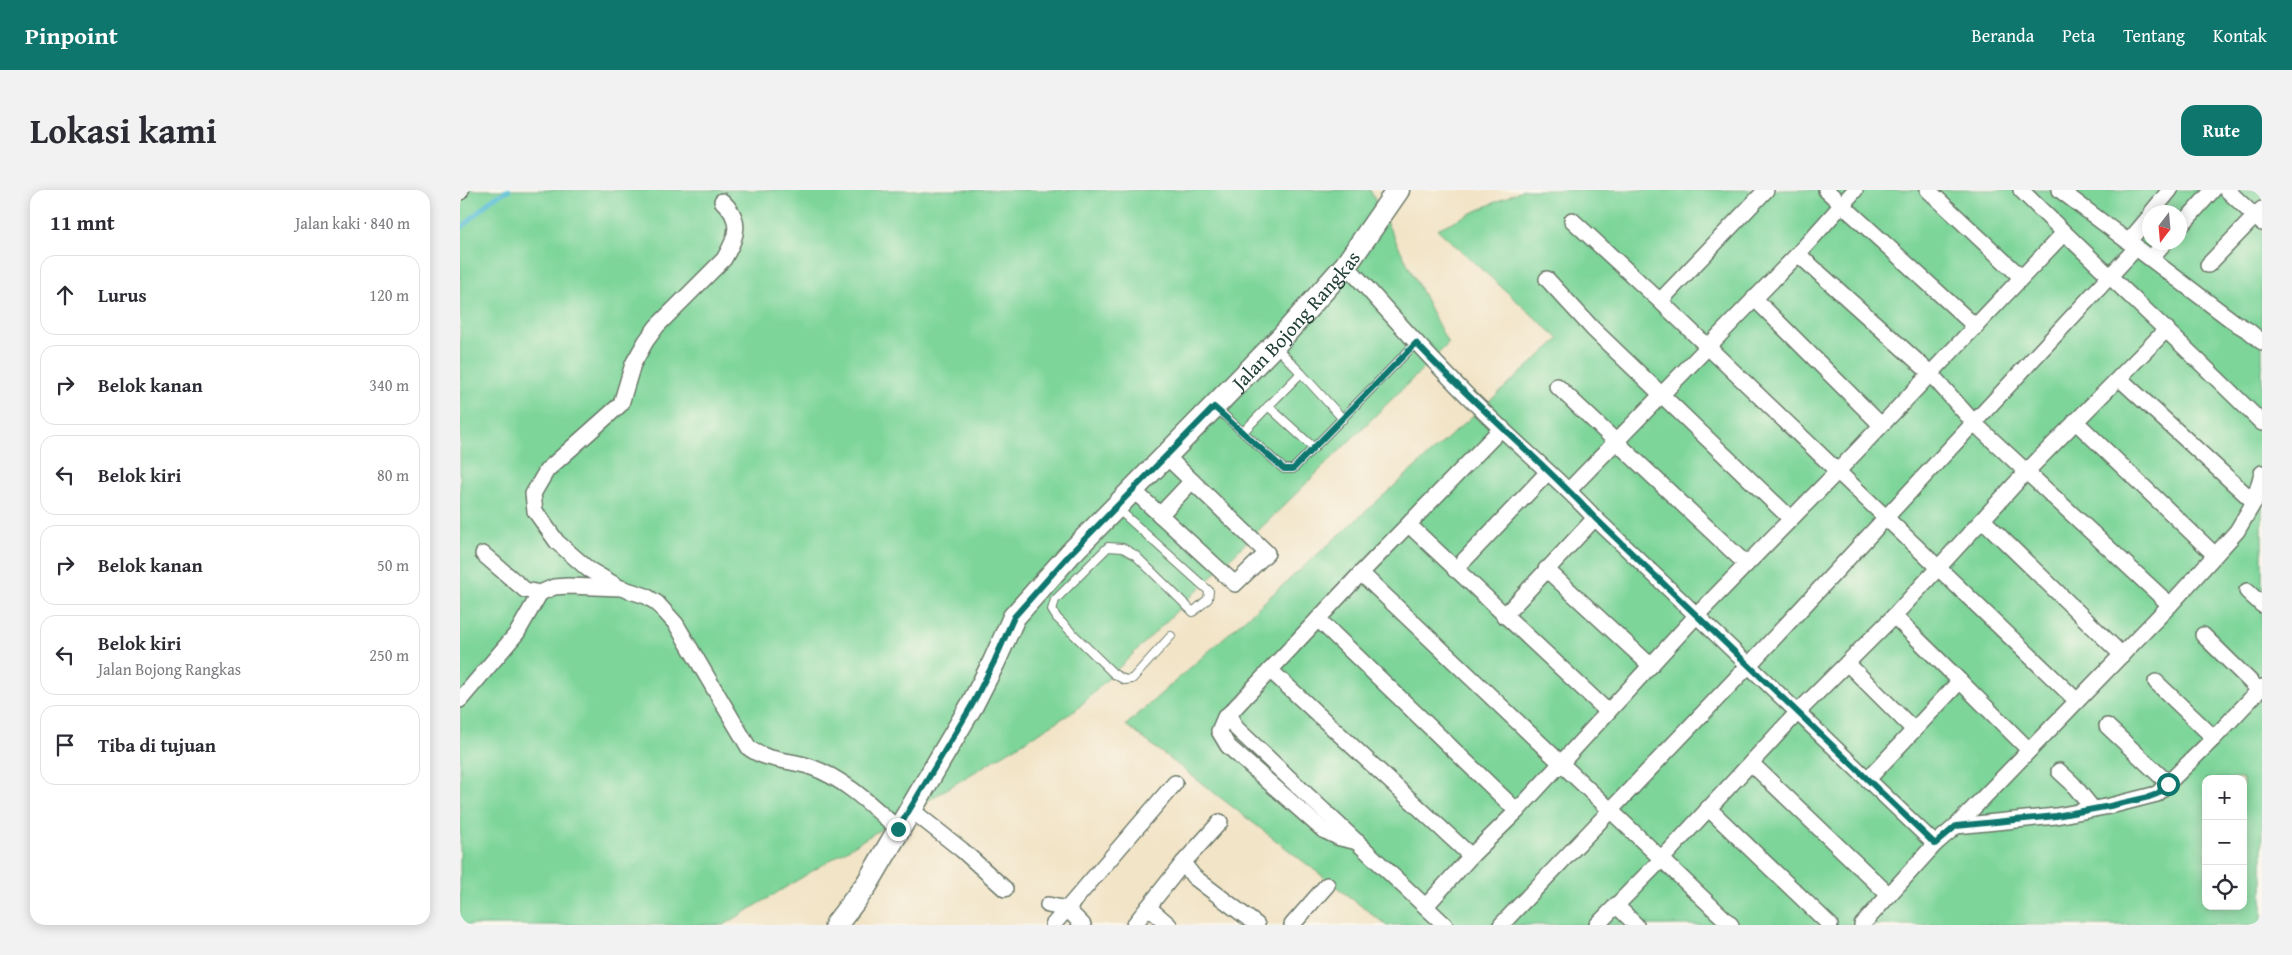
<!DOCTYPE html>
<html lang="id">
<head>
<meta charset="utf-8">
<style>
  :root { --surface:#fff; --page:#f2f2f3; --text:#2b2b33; --muted:#7c7c81; --line:#e1e1e2; --accent:#0f766e }
  body { margin:0; font-family:"Gentium Book Plus",serif; background:var(--page); color:var(--text) }
  .controls { position:absolute; right:15px; bottom:15px; display:grid; overflow:hidden; border-radius:10px; box-shadow:0 2px 12px #0003 }
  .controls button { width:45px; height:45px; display:grid; place-items:center; padding:0; border:0; border-bottom:1px solid var(--line); background:var(--surface); color:var(--text); font:25px sans-serif }
  .compass { position:absolute; left:1682px; top:15px; width:45px; height:45px; border-radius:50%; background:var(--surface); box-shadow:0 2px 12px #0003; rotate:196deg }
  .stop { position:absolute; width:15px; height:15px; margin:-11px; border:4px solid #0f766e; border-radius:50%; background:#fff }
  .stop.end { background:#0f766e; border-color:#fff; box-shadow:0 1px 5px #0008 }
  .list { margin:0; padding:0; list-style:none }
  h2 { display:flex; justify-content:space-between; align-items:center; height:65px; margin:0; padding:0 20px; font-size:21px }
  h2 small { font-size:16px; font-weight:400; color:var(--muted) }
  .list li { display:grid; grid-template-columns:32px 1fr auto; gap:15px; align-items:center; box-sizing:border-box; height:80px; margin:0 10px 10px; padding:0 10px; border:1px solid var(--line); border-radius:15px }
  .list b { display:block; font-size:19px; white-space:nowrap }
  .list p { margin:0; font-size:16px; white-space:nowrap; color:var(--muted) }
  .list em { font-size:16px; font-style:normal; color:var(--muted) }
  .icon { flex:none; width:28px; height:28px; fill:none; stroke:currentColor; stroke-width:2; stroke-linecap:round; stroke-linejoin:round }
  .map { position:relative; flex:none; width:1802px; height:735px; overflow:hidden; border-radius:15px }
  header { display:flex; align-items:center; gap:30px; box-sizing:border-box; height:70px; padding:0 25px; background:var(--accent); color:#fff }
  header strong { font-size:24px }
  nav { display:flex; gap:28px; margin-inline-start:auto; font-size:18px }
  .intro { display:flex; align-items:center; justify-content:space-between; box-sizing:border-box; height:120px; padding:0 30px }
  h1 { margin:0; font-size:35px }
  .button { padding:12px 22px; border-radius:15px; background:var(--accent); color:#fff; font-size:18px; font-weight:700 }
  main { display:flex; gap:30px; padding:0 30px }
  aside { flex:1; background:var(--surface); border-radius:15px; box-shadow:0 2px 12px #0003 }
  .map>svg:first-child { display:block }
  .green { fill:#7dd59a; stroke:#4e8967; fill-rule:evenodd }
  .lines { fill:none; stroke-linecap:round; stroke-linejoin:round }
  .stream { stroke:#5abfd8; stroke-width:4.5 }
  .service-casing { stroke:#697767; stroke-width:10 }
  .minor-casing { stroke:#697767; stroke-width:18 }
  .secondary-casing { stroke:#697767; stroke-width:25 }
  .service { stroke:#fff; stroke-width:8 }
  .minor { stroke:#fff; stroke-width:15 }
  .secondary { stroke:#fff; stroke-width:22 }
  .route { stroke:#0f766e; stroke-width:6 }
  .labels { text-anchor:middle; dominant-baseline:central; stroke-width:4; stroke-linejoin:round; paint-order:stroke }
  .street-label { font-size:20px; fill:#1f3d34; stroke:#fbf7ec }
</style>
</head>
<body>
<header>
<strong>Pinpoint</strong>
<nav><a>Beranda</a><a>Peta</a><a>Tentang</a><a>Kontak</a></nav>
</header>
<div class="intro"><h1>Lokasi kami</h1><a class="button">Rute</a></div>
<main>
<aside>
<h2>11 mnt<small>Jalan kaki · 840 m</small></h2>
<ul class="list">
<li><svg class="icon" aria-label="ahead" viewBox="0 0 24 24"><path d="M12 20V5M6 11l6-6 6 6"/></svg><div><b>Lurus</b></div><em>120 m</em></li>
<li><svg class="icon" aria-label="right" viewBox="0 0 24 24"><path d="M7 20v-9h11M14 6l5 5-5 5"/></svg><div><b>Belok kanan</b></div><em>340 m</em></li>
<li><svg class="icon" aria-label="left" viewBox="0 0 24 24"><path d="M17 20v-9H6M10 6l-5 5 5 5"/></svg><div><b>Belok kiri</b></div><em>80 m</em></li>
<li><svg class="icon" aria-label="right" viewBox="0 0 24 24"><path d="M7 20v-9h11M14 6l5 5-5 5"/></svg><div><b>Belok kanan</b></div><em>50 m</em></li>
<li><svg class="icon" aria-label="left" viewBox="0 0 24 24"><path d="M17 20v-9H6M10 6l-5 5 5 5"/></svg><div><b>Belok kiri</b><p>Jalan Bojong Rangkas</p></div><em>250 m</em></li>
<li><svg class="icon" aria-label="arrive" viewBox="0 0 24 24"><path d="M6 21V4h12l-3 4 3 4H6"/></svg><div><b>Tiba di tujuan</b></div></li>
</ul>
</aside>
<div class="map">
<svg width="1802" height="735" viewBox="0 0 1802 735">
  <rect width="100%" height="100%" fill="#fbf7ec"/>
  <filter id="ink" filterUnits="userSpaceOnUse"><feTurbulence type="fractalNoise" baseFrequency=".02" numOctaves="2"/><feDisplacementMap in="SourceGraphic" scale="10" xChannelSelector="R" yChannelSelector="G"/><feConvolveMatrix kernelMatrix="1 2 1 2 8 2 1 2 1" color-interpolation-filters="sRGB"/></filter>
  <filter id="wash" filterUnits="userSpaceOnUse"><feTurbulence type="fractalNoise" baseFrequency=".0096" numOctaves="4" result="noise"/><feDisplacementMap in="SourceGraphic" scale="20" xChannelSelector="R" yChannelSelector="G"/><feGaussianBlur stdDeviation="1.12" result="paint"/><feColorMatrix in="noise" values="0 0 0 0 0 0 0 0 0 0 0 0 0 0 0 0 0 1.4 0 .05"/><feComposite in="paint" operator="in"/></filter>
  <g filter="url(#wash)">
    <rect width="100%" height="100%" fill="#f2e4c7"/>
    <g class="green">
      <polygon points="0,0 910,0 988,154 616,520 264,735 0,735"/>
      <path d="M1062,0h740v735h-876l-260,-200 433,-386 -122,-110zM1690,22h30v30h-30zM1746,589h37v127h-37z"/>
    </g>
    <g class="lines">
      <polyline class="stream" points="0,39 32,9 49,0"/>
    </g>
  </g>
  <g filter="url(#ink)">
    <g class="lines">
      <defs>
        <g id="service">
          <polyline points="815,156 841,183"/>
          <polyline points="808,216 854,258"/>
          <polyline points="755,217 824,279 833,279 956,153"/>
          <polyline points="783,242 841,183 883,229"/>
          <polyline points="658,319 749,401 748,409 733,422 675,365 663,358 648,357 595,410 592,420 597,428 654,484 665,490 672,489 711,446"/>
        </g>
        <g id="minor">
          <polyline points="1366,0 1516,137"/>
          <polyline points="1468,0 1561,87"/>
          <path d="M1561,0c79,79 162,154 241,233"/>
          <polyline points="1600,0 1774,132 1789,141 1802,152"/>
          <polyline points="1767,0 1802,33"/>
          <polyline points="0,2 1,0"/>
          <polyline points="1692,22 1710,0"/>
          <polyline points="1112,30 1200,111 1616,510"/>
          <polyline points="1720,37 1753,0"/>
          <polyline points="1669,51 1690,26"/>
          <polyline points="1338,64 1470,183 1515,234 1710,415"/>
          <polyline points="1691,68 1705,52"/>
          <path d="M886,75c44,48 86,97 133,142 38,38 80,72 116,111l340,326"/>
          <polyline points="1748,75 1802,19"/>
          <polyline points="1087,89 1133,139 1330,328"/>
          <polyline points="1294,108 1421,235"/>
          <polyline points="1200,111 1306,0"/>
          <polyline points="1659,188 1794,312"/>
          <polyline points="1097,196 1286,374"/>
          <polyline points="1615,231 1755,365"/>
          <polyline points="672,299 775,394 807,363 705,265"/>
          <polyline points="1109,300 1338,64 1395,0"/>
          <polyline points="700,325 732,291"/>
          <polyline points="1523,330 1662,465"/>
          <polyline points="949,335 1147,521"/>
          <path d="M23,364l42,36 15,3 14,-6 14,-1 53,2 25,8 11,7 19,21 73,124c17,13 42,12 62,19 34,12 60,38 87,62"/>
          <polyline points="1086,379 1191,476"/>
          <polyline points="995,380 1088,282"/>
          <polyline points="901,383 1271,735"/>
          <path d="M157,396l-29,-17 -31,-27 -22,-31 -2,-17 14,-24 74,-66 12,-40 13,-23 11,-15 67,-67c13,-22 19,-39 -2,-58"/>
          <polyline points="1787,401 1802,415"/>
          <polyline points="1044,426 1135,328"/>
          <polyline points="1434,426 1500,491"/>
          <polyline points="858,429 1057,621"/>
          <polyline points="1743,445 1799,500"/>
          <polyline points="1387,473 1454,540"/>
          <polyline points="810,480 1011,666"/>
          <polyline points="1696,492 1754,548"/>
          <polyline points="0,510 57,443 80,403"/>
          <polyline points="771,522 765,527 759,541 768,556 863,640 880,648 898,652"/>
          <polyline points="1647,536 1709,594"/>
          <polyline points="1291,573 1429,705"/>
          <polyline points="1599,581 1612,593 1633,619"/>
          <polyline points="1408,589 1500,491 1569,560"/>
          <polyline points="449,618 502,660 545,699"/>
          <polyline points="1248,618 1370,735"/>
          <polyline points="1496,636 1710,415 1777,341 1794,312 1802,283"/>
          <polyline points="723,673 760,632"/>
          <polyline points="588,715 607,719 623,735"/>
          <polyline points="1156,715 1176,735"/>
          <polyline points="966,716 1011,666 1057,621 1237,425 1377,282 1604,43"/>
          <polyline points="688,717 709,735"/>
          <polyline points="593,735 715,593"/>
          <polyline points="674,735 723,673 734,687 797,735"/>
          <polyline points="832,735 867,695"/>
          <polyline points="985,735 776,538 772,531 771,522 901,383 1042,238"/>
          <polyline points="1041,735 1289,475 1677,57"/>
          <polyline points="1137,735 1201,670 1337,523 1434,426 1567,281 1707,139"/>
          <polyline points="1402,735 1475,654 1496,636 1596,626 1650,616 1697,604 1754,548 1802,497"/>
        </g>
        <g id="secondary">
          <path id="s1" d="M376,735l31,-41 105,-179 22,-43 20,-45 56,-63 212,-217 64,-72 52,-75"/>
        </g>
      </defs>
      <use href="#service" class="service-casing"/>
      <use href="#minor" class="minor-casing"/>
      <use href="#secondary" class="secondary-casing"/>
      <use href="#service" class="service"/>
      <use href="#minor" class="minor"/>
      <use href="#secondary" class="secondary"/>
    </g>
  </g>
  <g class="lines" filter="url(#ink)">
    <path class="route" d="M438,639l74,-124 22,-43 20,-45 56,-63 144,-147 70,62h9l123,-126c57,61 122,114 179,175l340,326 21,-18 100,-10 54,-10 39,-9 8,-3 11,-10"/>
  </g>
  <g class="labels">
    <g class="street-label">
      <text stroke="none"><textPath href="#s1" startOffset="766">Jalan Bojong Rangkas</textPath></text>
    </g>
  </g>
</svg>
<div class="controls">
<button>+</button>
<button>−</button>
<button><svg class="icon" aria-label="locate" viewBox="0 0 24 24"><circle cx="12" cy="12" r="6"/><path d="M12 2v4M12 18v4M2 12h4M18 12h4"/></svg></button>
</div>
<svg class="compass" viewBox="-18 -18 36 36"><path d="M0-13l5 13h-10z" fill="#e53935"/><path d="M0 13l5-13h-10z" fill="#7c7c81"/></svg>
<div class="stop" style="left:1708px;top:594px"></div>
<div class="stop end" style="left:438px;top:639px"></div>
</div>
</main>
</body>
</html>
